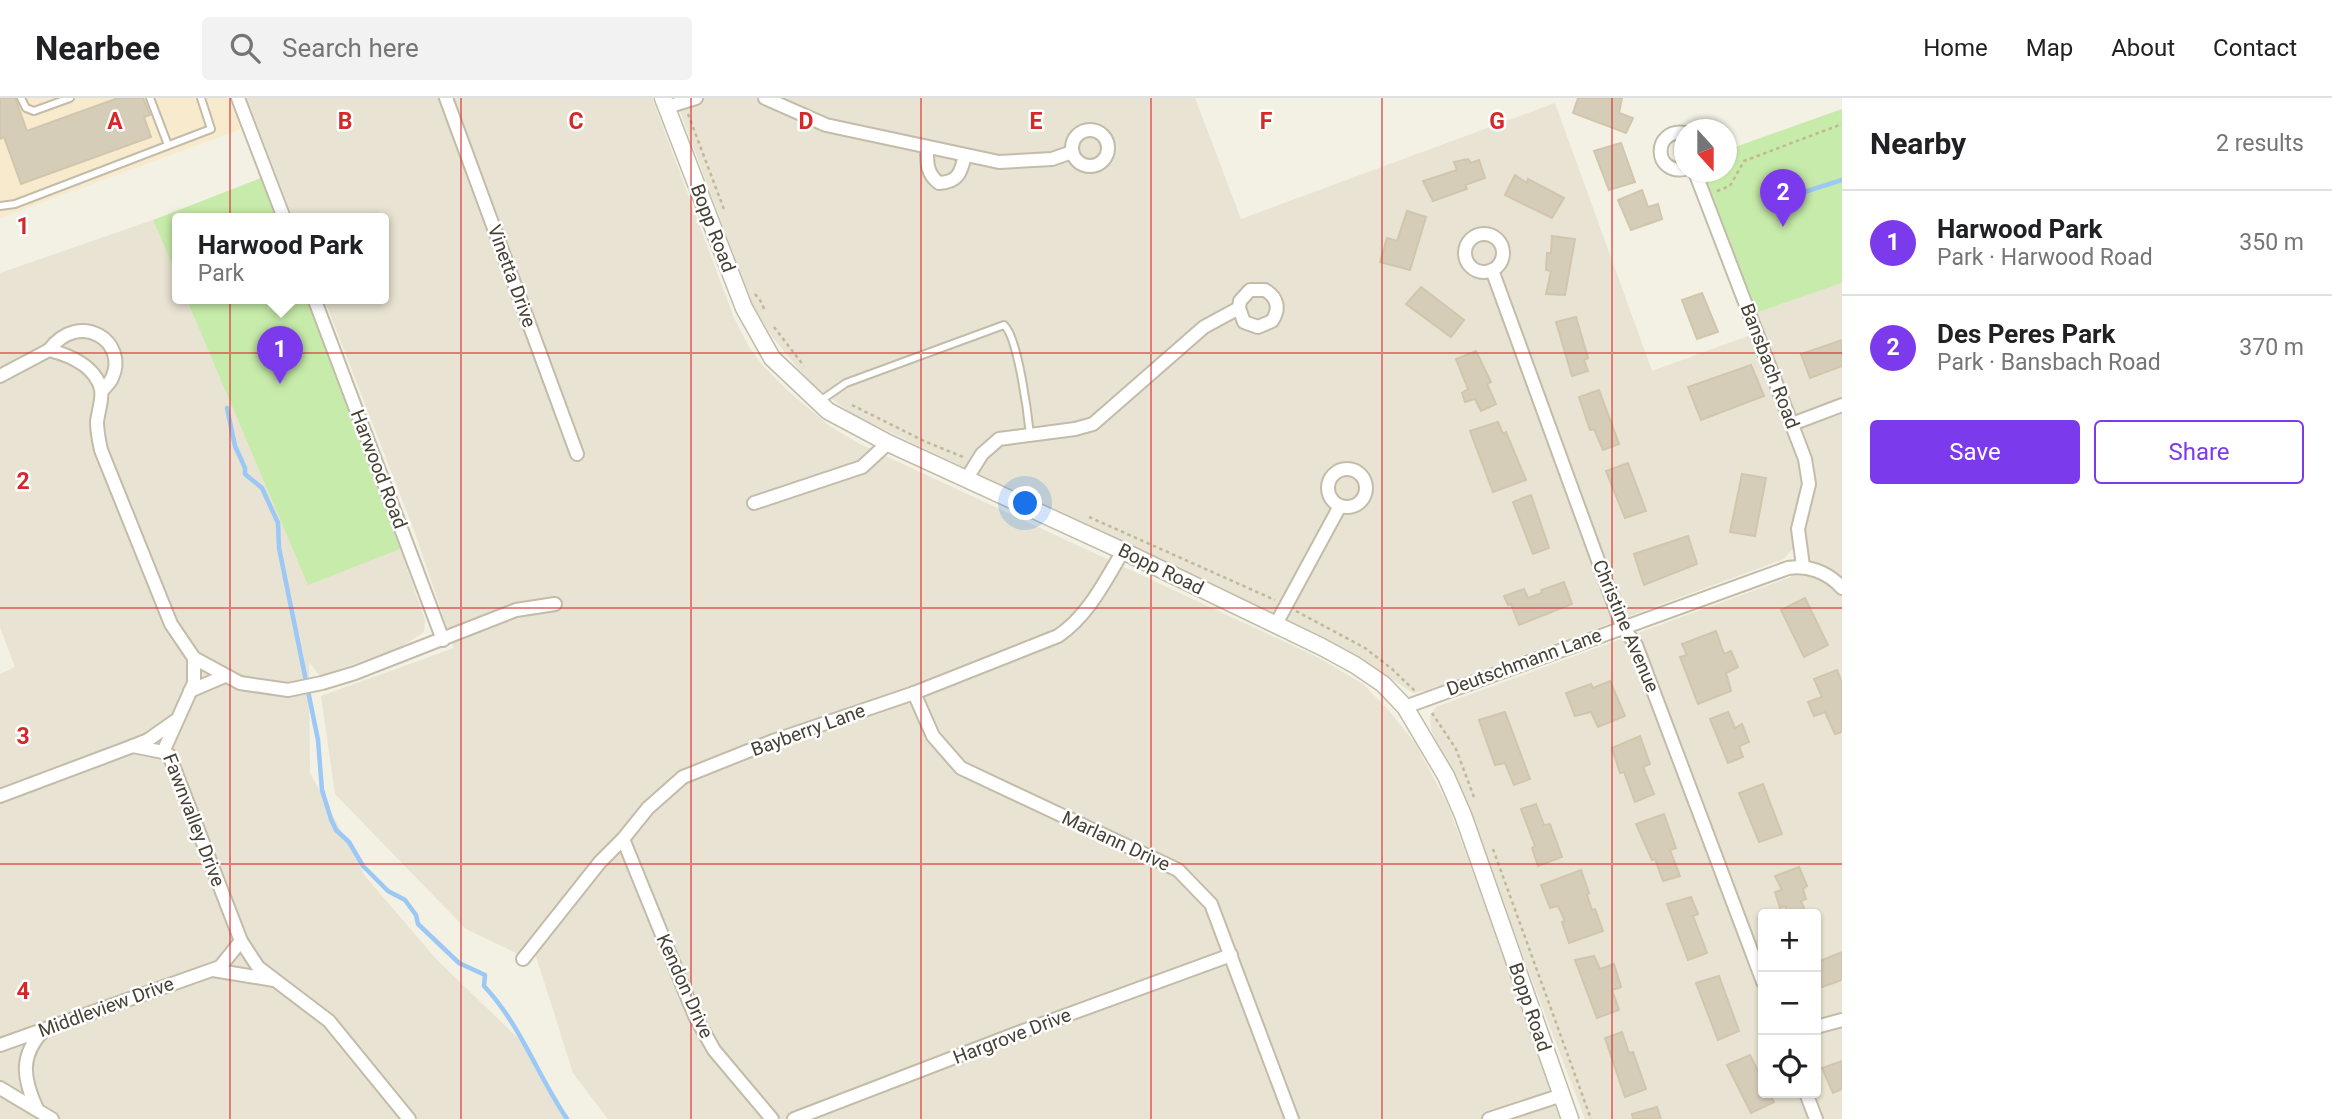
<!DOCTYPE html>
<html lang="en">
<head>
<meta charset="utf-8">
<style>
  :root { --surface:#fff; --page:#f2f2f2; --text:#202124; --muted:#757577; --line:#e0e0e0; --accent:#7c3aed }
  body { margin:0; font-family:Roboto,sans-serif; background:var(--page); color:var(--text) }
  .controls { position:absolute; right:21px; bottom:21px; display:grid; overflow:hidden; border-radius:7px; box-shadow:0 2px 5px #0004 }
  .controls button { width:63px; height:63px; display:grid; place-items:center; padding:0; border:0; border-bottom:2px solid var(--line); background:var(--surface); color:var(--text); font:35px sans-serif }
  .compass { position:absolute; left:1674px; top:21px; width:63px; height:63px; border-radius:50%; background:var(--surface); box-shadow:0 2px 5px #0004; rotate:159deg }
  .you { position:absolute; left:1026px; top:406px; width:24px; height:24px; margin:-18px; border:5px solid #fff; border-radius:50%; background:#1a73e8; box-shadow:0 0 0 10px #1a73e833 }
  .badge { display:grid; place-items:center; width:46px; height:46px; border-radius:50%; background:var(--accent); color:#fff; font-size:23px; font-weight:700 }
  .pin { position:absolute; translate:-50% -58px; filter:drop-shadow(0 2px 4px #0008) }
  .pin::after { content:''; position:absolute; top:37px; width:24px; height:21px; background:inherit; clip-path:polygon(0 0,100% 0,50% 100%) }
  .popup { position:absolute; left:172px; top:115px; width:217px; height:91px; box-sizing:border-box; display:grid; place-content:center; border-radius:7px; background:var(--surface); filter:drop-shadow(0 2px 5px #0005); font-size:23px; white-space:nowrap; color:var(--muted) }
  .popup b { font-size:26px; color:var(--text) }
  .popup::after { content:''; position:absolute; left:50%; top:100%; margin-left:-14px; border:14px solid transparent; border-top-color:var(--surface) }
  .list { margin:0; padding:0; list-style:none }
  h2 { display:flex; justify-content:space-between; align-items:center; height:91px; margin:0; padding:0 28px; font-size:30px }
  h2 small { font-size:23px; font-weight:400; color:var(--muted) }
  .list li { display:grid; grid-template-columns:46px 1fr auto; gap:21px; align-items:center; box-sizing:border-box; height:105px; padding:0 28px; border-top:2px solid var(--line) }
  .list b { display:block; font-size:26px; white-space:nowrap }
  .list p { margin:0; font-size:23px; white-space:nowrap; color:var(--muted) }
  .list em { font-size:23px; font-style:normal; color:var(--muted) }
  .actions { display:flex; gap:14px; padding:21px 28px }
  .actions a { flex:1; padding:16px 0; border:2px solid var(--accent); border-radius:7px; text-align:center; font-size:24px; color:var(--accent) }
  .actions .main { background:var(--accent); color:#fff }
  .icon { flex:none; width:38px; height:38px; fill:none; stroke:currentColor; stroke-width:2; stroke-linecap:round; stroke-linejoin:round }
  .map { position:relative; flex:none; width:1842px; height:1021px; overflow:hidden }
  header { display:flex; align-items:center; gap:42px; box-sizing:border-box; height:98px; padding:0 35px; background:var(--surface); border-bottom:2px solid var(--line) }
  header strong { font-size:33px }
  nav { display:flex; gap:38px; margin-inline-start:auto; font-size:24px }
  .search { width:490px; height:63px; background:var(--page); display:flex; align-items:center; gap:18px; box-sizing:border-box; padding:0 24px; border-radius:7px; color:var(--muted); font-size:26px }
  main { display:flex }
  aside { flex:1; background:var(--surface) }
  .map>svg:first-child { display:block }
  .residential { fill:#e8e3d2; fill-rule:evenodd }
  .commercial { fill:#f7eacd }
  .green { fill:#c7ebaa }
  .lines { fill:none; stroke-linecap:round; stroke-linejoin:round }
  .stream { stroke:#9cc8f5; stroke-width:4.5 }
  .building { fill:#d6cdb9; stroke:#d1c6ac; stroke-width:2 }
  .service-casing { stroke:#c2bca9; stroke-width:10 }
  .minor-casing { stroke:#c2bca9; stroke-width:16 }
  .tertiary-casing { stroke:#c2bca9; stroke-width:19 }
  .path { stroke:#c2b797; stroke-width:2.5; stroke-dasharray:3.5 3.5; stroke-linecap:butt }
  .service { stroke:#fff; stroke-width:6 }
  .minor { stroke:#fff; stroke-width:12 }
  .tertiary { stroke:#fff; stroke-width:16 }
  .grid { fill:none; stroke:#d62828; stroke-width:2; stroke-opacity:0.55 }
  .labels { text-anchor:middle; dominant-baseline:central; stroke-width:5; stroke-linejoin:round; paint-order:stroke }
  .street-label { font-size:19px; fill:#464134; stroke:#fff }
  .grid-label { font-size:23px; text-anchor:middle; font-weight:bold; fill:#d62828; stroke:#fff; stroke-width:5; stroke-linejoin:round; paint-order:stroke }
</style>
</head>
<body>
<header>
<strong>Nearbee</strong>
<div class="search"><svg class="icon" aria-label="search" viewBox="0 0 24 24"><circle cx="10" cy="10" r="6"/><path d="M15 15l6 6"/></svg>Search here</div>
<nav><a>Home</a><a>Map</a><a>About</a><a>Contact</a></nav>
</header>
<main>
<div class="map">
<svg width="1842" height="1021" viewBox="0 0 1842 1021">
  <rect width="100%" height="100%" fill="#f3f0e4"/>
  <g class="residential">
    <polygon points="247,0 652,0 734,220 749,249 763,268 789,294 831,329 860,346 1317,559 1363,586 1390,614 1415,645 1448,707 1564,1021 608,1021 573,975 535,855 516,855 466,831 335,696 321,598 454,550 415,435 324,200 383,200 383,120 293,120"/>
    <path d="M675,0h520l46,121 314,-116 97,268 96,-35 8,-23 86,-30v836h-257l-100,-263 -54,-127 -1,-13 6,-9 355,-130 15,-31 -14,3 -8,10 -357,131 -14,3 -47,-31 -236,-116 -278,-132 -42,-31 -40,-49 -17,-28zM1763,816h53v179h-53z"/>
    <polygon points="153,122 177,178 177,200 186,200 308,486 400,451 425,522 424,534 401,549 320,578 309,564 310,675 365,778 438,863 522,944 570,1021 0,1021 0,576 15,569 0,529 0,175"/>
  </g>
  <polygon class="commercial" points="0,0 229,0 241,31 0,120"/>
  <g class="green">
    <polygon points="1842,11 1842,185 1756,215 1702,74 1727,74 1727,52"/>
    <polygon points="261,80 276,120 177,120 177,178 153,122"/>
    <polygon points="186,200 306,200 400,451 308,487"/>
  </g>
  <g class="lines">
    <g class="stream">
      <polyline points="1789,99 1842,82"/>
      <path d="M227,310l8,38 10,22v6l17,14 16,35 1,25 39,192 4,50 9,29 5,11 13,12 14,24 25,25 17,9 11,15 2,9 41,39 26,12 -1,11c36,38 54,90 83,133"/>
    </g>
  </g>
  <g class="building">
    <polygon points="0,0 15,0 27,33 118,0 143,0 150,17 144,19 151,39 21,86 4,39 0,41"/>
    <polygon points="1578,0 1622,0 1619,15 1633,20 1626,35 1573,15"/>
    <polygon points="1621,45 1635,84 1609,92 1594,53"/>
    <polygon points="1468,61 1471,65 1479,62 1485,80 1465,87 1467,91 1433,103 1423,83 1457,72 1454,64"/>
    <polygon points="1515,77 1527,85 1528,81 1564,100 1552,120 1505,97"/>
    <polygon points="1642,92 1648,109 1658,106 1662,121 1631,132 1618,102"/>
    <polygon points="1407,113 1426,119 1410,172 1380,164 1387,140 1397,143"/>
    <polygon points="1552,138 1575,141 1565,197 1546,196 1551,173 1546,172 1547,155 1551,155"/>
    <polygon points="1421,189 1464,222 1451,239 1406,206"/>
    <polygon points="1702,195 1718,234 1697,241 1682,202"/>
    <polygon points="1576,219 1588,260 1584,262 1588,273 1572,278 1556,224"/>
    <polygon points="1842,242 1842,268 1810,280 1801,256"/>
    <polygon points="1476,253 1491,284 1487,286 1496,306 1481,313 1475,301 1465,304 1462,295 1468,291 1456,261"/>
    <polygon points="1751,267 1764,298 1701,322 1688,289"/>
    <polygon points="1599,292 1619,346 1603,352 1594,331 1590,332 1579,299"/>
    <polygon points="1498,324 1503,336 1506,334 1526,382 1493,394 1470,333"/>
    <polygon points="1628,365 1646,413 1625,420 1606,373"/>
    <polygon points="1742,376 1766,380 1755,438 1730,434"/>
    <polygon points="1531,397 1549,450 1533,456 1513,404"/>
    <polygon points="1688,438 1697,466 1644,487 1634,456"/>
    <polygon points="1564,484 1572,506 1519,527 1511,506 1508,507 1504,498 1524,491 1528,500 1542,495 1541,492"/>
    <polygon points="1805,500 1828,547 1804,559 1781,512"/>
    <polygon points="1716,533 1724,556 1731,553 1738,569 1726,575 1731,593 1698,606 1680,559 1687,557 1682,546"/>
    <polygon points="1837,572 1842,584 1842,634 1835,636 1825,614 1814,618 1808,604 1822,599 1814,581"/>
    <polygon points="1610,583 1625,618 1598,629 1591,614 1575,618 1566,595 1591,586 1593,590"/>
    <polygon points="1505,614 1530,681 1514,687 1505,665 1495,667 1479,622"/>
    <polygon points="1728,614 1735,630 1742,626 1749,644 1739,648 1743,659 1728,665 1710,621"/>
    <polygon points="1640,638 1650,666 1643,669 1654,696 1635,704 1624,674 1620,675 1612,650"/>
    <polygon points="1763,686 1782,736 1759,744 1739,695"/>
    <polygon points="1536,706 1544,727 1550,726 1562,759 1538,768 1532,750 1535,748 1521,711"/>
    <polygon points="1664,716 1676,750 1670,752 1680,778 1663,783 1655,761 1652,762 1636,726"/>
    <polygon points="1799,769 1807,788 1803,791 1806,801 1801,803 1806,815 1788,816 1785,808 1780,810 1775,794 1782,792 1775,778"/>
    <polygon points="1581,772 1589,795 1587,797 1592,812 1595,811 1603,833 1569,845 1562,824 1565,823 1558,808 1550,810 1541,787"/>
    <polygon points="1691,799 1698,816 1693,818 1707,855 1688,862 1667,806"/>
    <polygon points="1816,852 1820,863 1842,854 1842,882 1816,891"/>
    <polygon points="1594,858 1600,871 1614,866 1621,889 1612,892 1619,912 1597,920 1575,862"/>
    <polygon points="1719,878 1739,933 1718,942 1696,885"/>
    <polygon points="1622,934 1629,955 1633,954 1646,991 1625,999 1605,940"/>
    <polygon points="1750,957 1763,983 1763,995 1769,995 1774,1004 1751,1015 1727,967"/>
    <polygon points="1842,963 1842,991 1833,995 1822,970"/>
    <polygon points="1657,1009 1661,1021 1633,1021 1632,1016"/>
  </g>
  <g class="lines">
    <defs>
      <g id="service">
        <polyline points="21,0 26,10 34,13 70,0"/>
        <polyline points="150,0 168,47"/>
        <polyline points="0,108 15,106 211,31 201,0"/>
        <path d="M820,303l26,-18 158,-58c14,12 24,90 26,110"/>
      </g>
      <g id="minor">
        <polyline points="238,0 284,120"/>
        <polyline points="446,0 577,356"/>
        <polyline points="765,0 826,27 999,64 1052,61 1072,54"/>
        <polyline points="667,9 696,0"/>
        <circle cx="1090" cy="50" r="18"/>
        <path d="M1685,35c-33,-5 -32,42 0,36"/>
        <path d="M927,49c0,15 -1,26 12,36 19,-1 22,-10 26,-28"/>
        <polyline points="1695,74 1805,361 1809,386 1798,431 1803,468"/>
        <circle cx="1484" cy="155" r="19"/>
        <polyline points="1492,172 1622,528 1636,547 1763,884"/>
        <polyline points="314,200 443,542"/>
        <path d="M49,252c31,-41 80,-8 63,28 -2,5 -7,9 -10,13"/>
        <path d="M0,278l49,-26c20,5 46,16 52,39 2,10 -3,23 -4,33 0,10 2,19 4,28l70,174 23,34v25l-31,69 6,3 72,186 17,26 71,54 80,98"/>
        <polyline points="1792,326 1842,307"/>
        <circle cx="1347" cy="390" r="19"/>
        <path d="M967,380l15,-24 17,-15 76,-10 18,-5 111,-97 35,-19 1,-7 10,-11h15c13,8 15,19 7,31l-14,6 -14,-5 -5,-14"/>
        <polyline points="754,405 862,369 888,345"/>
        <polyline points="1276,526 1340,408"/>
        <polyline points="194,560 240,585 288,592 322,585 355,575 516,512 555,506"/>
        <polyline points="190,593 225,578"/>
        <polyline points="914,595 933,638 961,670 1178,772 1211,806 1292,1021"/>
        <path d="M1405,609l383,-139c20,-3 40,4 54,20"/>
        <polyline points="133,648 148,642 175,623"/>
        <polyline points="0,698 133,648 163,654"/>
        <polyline points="623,741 695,918 714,952 772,1021"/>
        <path d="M523,861l77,-97 23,-23 25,-31 35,-31 90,-36 141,-48 144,-57c30,-20 47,-55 65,-85"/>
        <polyline points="213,872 274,882"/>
        <polyline points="1816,929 1842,922"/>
        <polyline points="0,947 220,869 241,843"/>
        <polyline points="0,990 52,1021"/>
        <polyline points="1806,995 1816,1021"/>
        <path d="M37,1011c-14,-30 -18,-54 7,-79"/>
        <polyline points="794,1021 1015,936 1231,857"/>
        <polyline points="1489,1021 1562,997"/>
      </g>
      <polyline id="tertiary" points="663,0 744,210 772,260 828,313 888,345 1123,453 1322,549 1355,567 1383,586 1405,609 1446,678 1463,717 1570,1021"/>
    </defs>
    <use href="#service" class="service-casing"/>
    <use href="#minor" class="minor-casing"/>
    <use href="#tertiary" class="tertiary-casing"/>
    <g class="path">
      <polyline points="688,16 725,114"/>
      <polyline points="1717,93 1730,88 1744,63 1842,26"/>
      <polyline points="755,196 762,205 765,214"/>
      <polyline points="774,229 804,268"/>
      <polyline points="852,307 924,343 963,359"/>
      <polyline points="1089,419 1275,502"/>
      <polyline points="1296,513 1365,550 1392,571 1415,593"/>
      <polyline points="1432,615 1456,651 1475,702"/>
      <polyline points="1493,751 1591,1021"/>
    </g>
    <use href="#service" class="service"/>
    <use href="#minor" class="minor"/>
    <use href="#tertiary" class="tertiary"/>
  </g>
  <path class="grid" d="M230,0v1021M461,0v1021M691,0v1021M921,0v1021M1151,0v1021M1382,0v1021M1612,0v1021M0,255h1842M0,510h1842M0,766h1842"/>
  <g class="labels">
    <g class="street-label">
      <text transform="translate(713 130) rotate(69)">Bopp Road</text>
      <text transform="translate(512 178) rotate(70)">Vinetta Drive</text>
      <text transform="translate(1770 268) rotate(69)">Bansbach Road</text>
      <text transform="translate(379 371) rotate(69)">Harwood Road</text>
      <text transform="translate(1161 471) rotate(26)">Bopp Road</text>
      <text transform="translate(1626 528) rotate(67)">Christine Avenue</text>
      <text transform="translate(1524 564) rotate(-20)">Deutschmann Lane</text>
      <text transform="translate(808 632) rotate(-20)">Bayberry Lane</text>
      <text transform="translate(194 722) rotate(69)">Fawnvalley Drive</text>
      <text transform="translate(1116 743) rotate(25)">Marlann Drive</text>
      <text transform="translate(685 888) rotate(66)">Kendon Drive</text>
      <text transform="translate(106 909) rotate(-20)">Middleview Drive</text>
      <text transform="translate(1530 909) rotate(71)">Bopp Road</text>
      <text transform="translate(1012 938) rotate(-21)">Hargrove Drive</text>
    </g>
  </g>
  <g class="grid-label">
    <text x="115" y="31">A</text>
    <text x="345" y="31">B</text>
    <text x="576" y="31">C</text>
    <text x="806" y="31">D</text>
    <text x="1036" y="31">E</text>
    <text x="1266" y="31">F</text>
    <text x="1497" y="31">G</text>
    <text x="23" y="136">1</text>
    <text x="23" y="391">2</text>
    <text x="23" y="646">3</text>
    <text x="23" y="901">4</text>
  </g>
</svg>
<div class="controls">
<button>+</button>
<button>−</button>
<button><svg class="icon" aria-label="locate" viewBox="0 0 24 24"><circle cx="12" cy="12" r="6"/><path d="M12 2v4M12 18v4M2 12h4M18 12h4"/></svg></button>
</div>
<svg class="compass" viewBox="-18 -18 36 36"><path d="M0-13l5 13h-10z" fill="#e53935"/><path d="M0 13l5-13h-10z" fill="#757577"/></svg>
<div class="you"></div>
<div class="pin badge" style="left:280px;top:286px">1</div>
<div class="popup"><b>Harwood Park</b>Park</div>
<div class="pin badge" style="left:1783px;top:129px">2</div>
</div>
<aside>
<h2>Nearby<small>2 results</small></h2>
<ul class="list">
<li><span class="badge">1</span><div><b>Harwood Park</b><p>Park · Harwood Road</p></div><em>350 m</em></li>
<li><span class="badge">2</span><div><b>Des Peres Park</b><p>Park · Bansbach Road</p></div><em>370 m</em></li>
</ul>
<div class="actions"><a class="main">Save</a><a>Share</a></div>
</aside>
</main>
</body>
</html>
